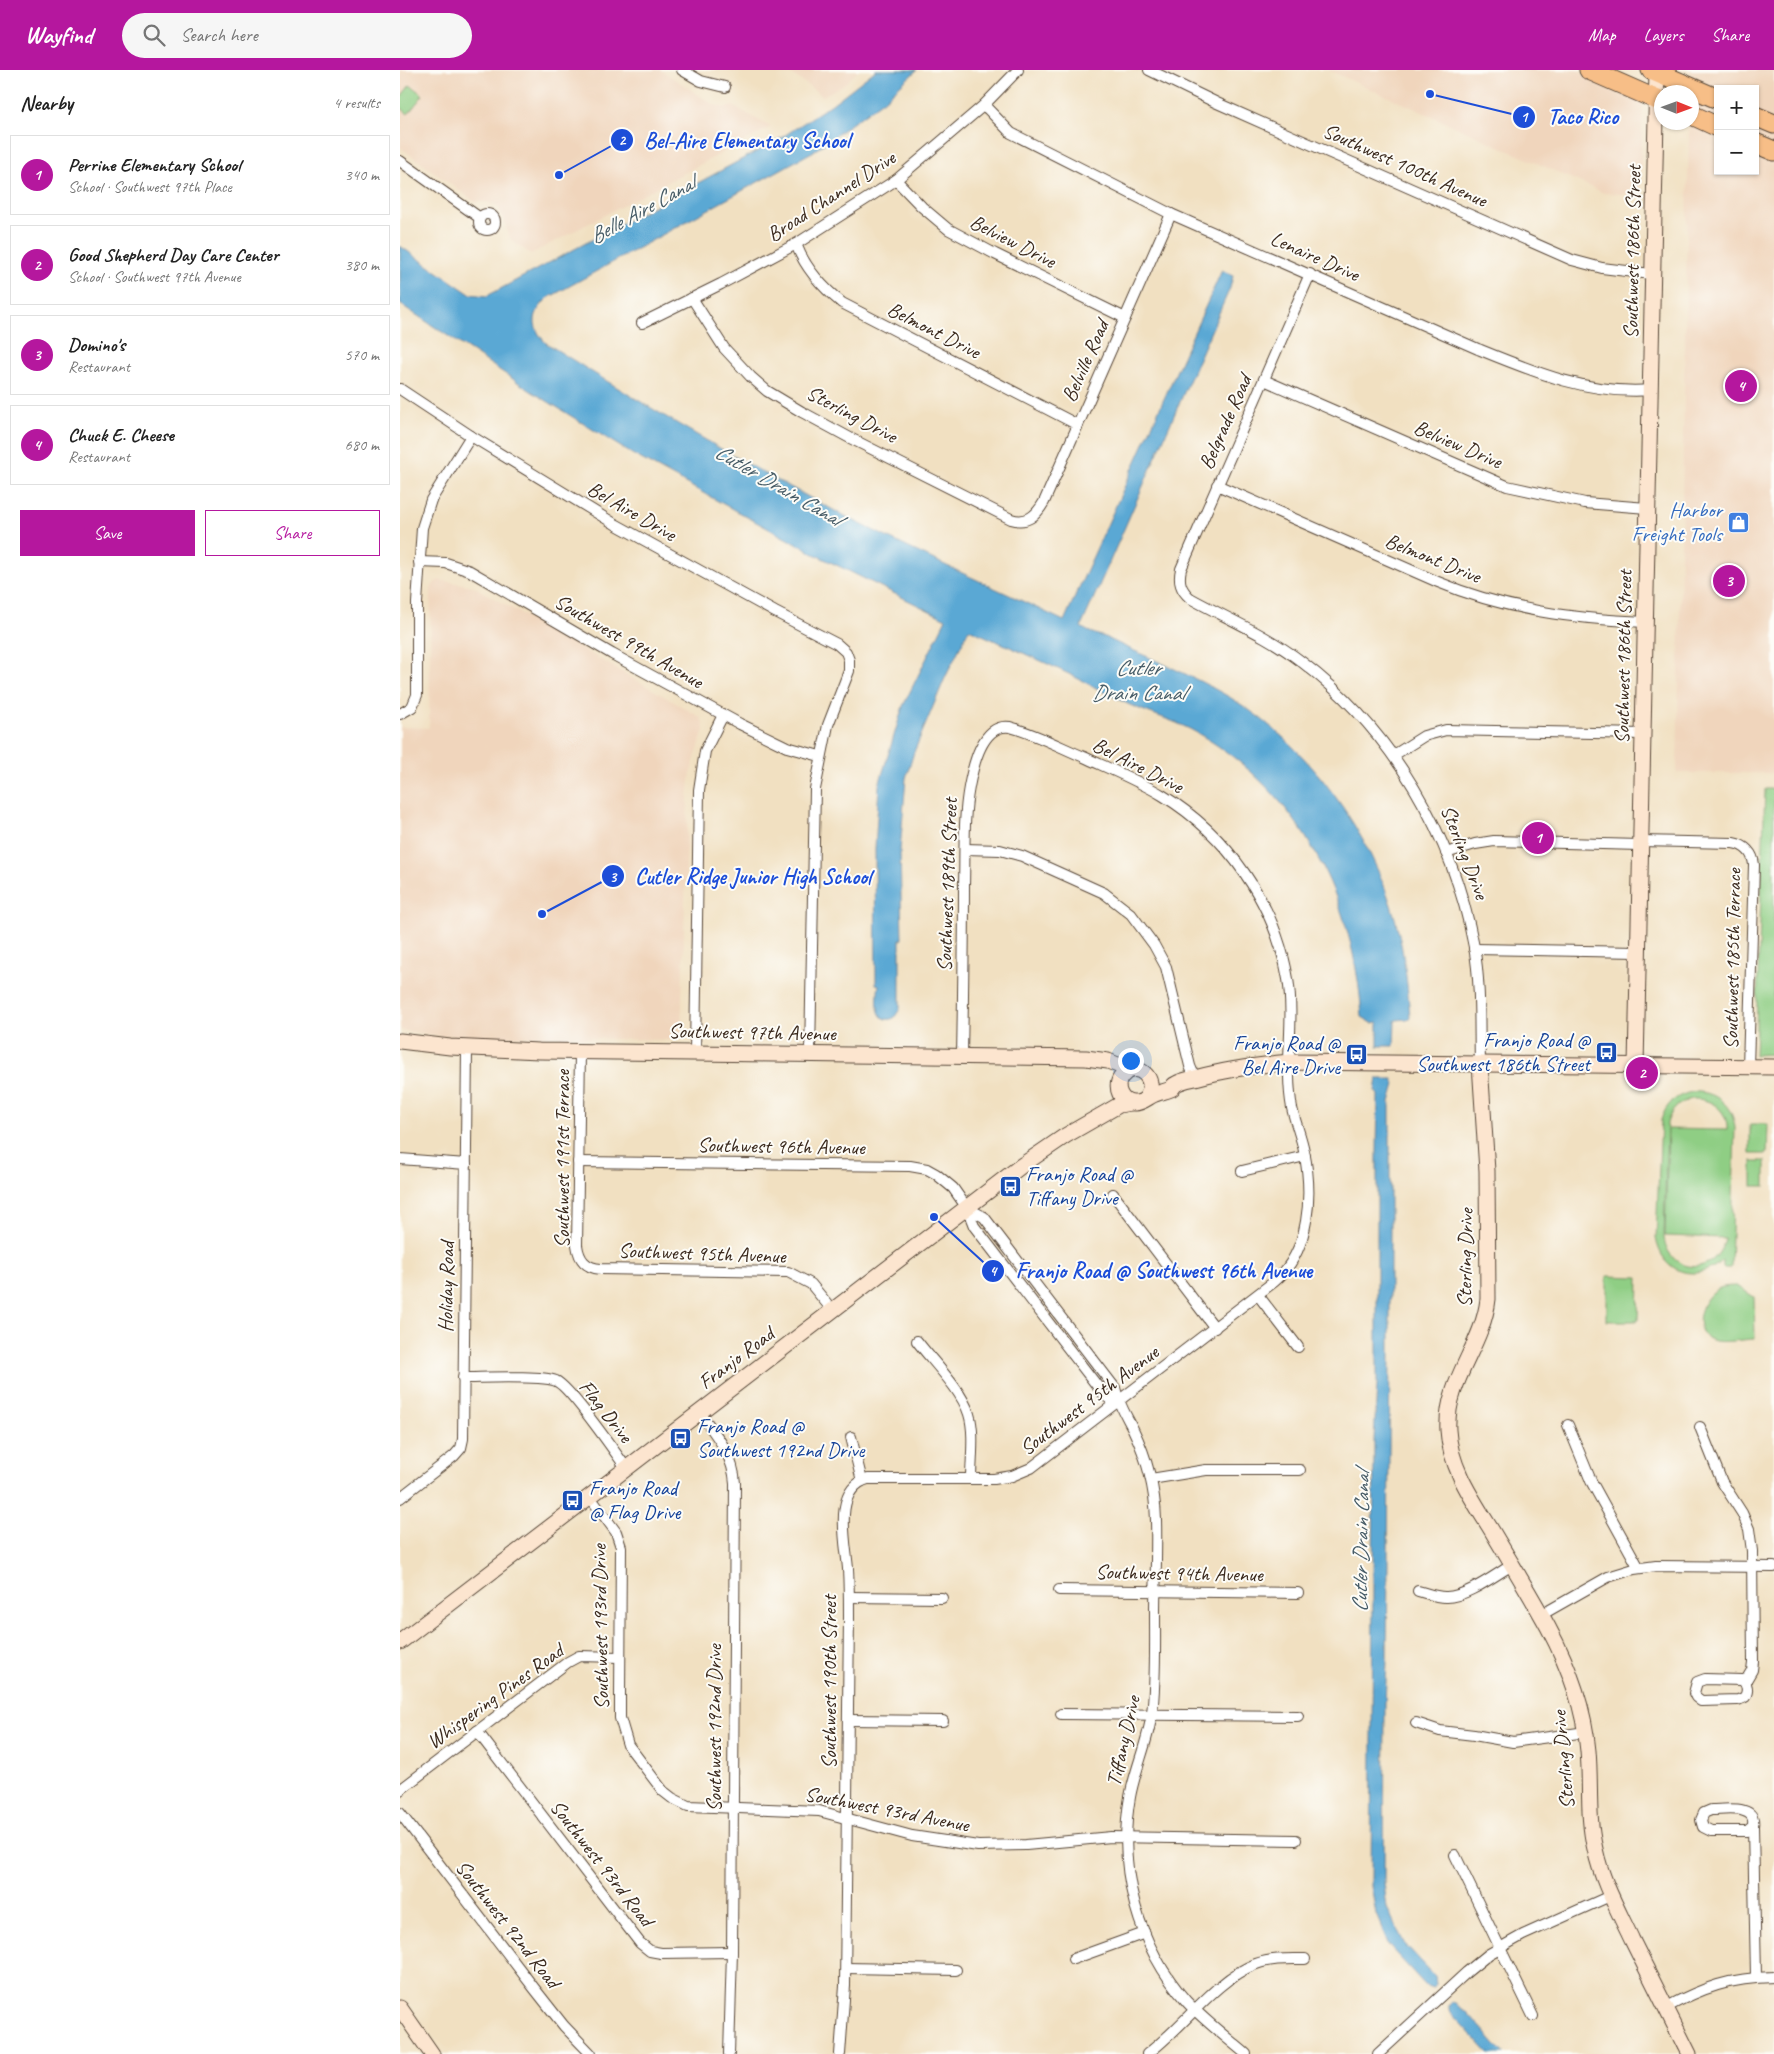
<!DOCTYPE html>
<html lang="en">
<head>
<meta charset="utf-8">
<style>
  :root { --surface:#fff; --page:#f6f6f6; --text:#222; --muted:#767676; --line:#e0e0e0; --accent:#b5179e }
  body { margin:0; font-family:Caveat,sans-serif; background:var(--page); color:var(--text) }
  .controls { position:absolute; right:15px; top:15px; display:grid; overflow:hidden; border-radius:0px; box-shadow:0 1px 4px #0004 }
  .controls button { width:45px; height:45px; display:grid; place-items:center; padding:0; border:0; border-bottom:1px solid var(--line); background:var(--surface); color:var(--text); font:25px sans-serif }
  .compass { position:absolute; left:1254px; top:15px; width:45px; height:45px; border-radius:50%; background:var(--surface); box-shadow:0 1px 4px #0004; rotate:91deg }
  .you { position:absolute; left:730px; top:990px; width:18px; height:18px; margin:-12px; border:4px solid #fff; border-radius:50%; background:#1a73e8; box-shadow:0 0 0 8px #1a73e833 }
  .badge { display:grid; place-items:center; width:32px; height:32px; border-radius:50%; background:var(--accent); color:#fff; font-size:16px; font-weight:700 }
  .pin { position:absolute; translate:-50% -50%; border:2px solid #fff; box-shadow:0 1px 5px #0006 }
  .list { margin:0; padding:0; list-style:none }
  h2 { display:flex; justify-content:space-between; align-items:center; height:65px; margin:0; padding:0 20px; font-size:21px }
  h2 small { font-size:16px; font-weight:400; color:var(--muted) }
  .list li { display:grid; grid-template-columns:32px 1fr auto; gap:15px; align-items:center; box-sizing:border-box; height:80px; margin:0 10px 10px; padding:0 10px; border:1px solid var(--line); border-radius:0px }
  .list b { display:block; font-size:19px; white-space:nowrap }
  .list p { margin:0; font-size:16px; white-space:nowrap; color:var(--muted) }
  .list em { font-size:16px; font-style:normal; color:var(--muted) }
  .actions { display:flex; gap:10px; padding:15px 20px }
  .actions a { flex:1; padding:11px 0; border:1px solid var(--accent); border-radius:0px; text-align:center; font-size:18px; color:var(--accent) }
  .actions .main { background:var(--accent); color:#fff }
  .icon { flex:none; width:28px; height:28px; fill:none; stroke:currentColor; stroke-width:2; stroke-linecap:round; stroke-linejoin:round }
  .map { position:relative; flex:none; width:1374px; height:1984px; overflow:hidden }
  header { display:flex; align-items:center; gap:30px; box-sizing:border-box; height:70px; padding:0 25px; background:var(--accent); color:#fff }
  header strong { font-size:24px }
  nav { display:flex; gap:28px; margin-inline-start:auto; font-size:18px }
  .search { width:350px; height:45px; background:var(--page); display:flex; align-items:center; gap:12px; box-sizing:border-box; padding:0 18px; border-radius:28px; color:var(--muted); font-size:19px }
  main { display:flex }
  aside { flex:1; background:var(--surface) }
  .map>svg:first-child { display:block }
  .built { fill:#f0d5bc; fill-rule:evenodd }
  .green { fill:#8fce84; stroke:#657c51; fill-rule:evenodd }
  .water { fill:#5aa8d4; stroke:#4a6979 }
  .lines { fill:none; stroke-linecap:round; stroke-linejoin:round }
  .street-casing { stroke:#564536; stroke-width:12 }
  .secondary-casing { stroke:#564536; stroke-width:17 }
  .highway-casing { stroke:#564536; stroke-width:21 }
  .street { stroke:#fff; stroke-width:10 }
  .secondary { stroke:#fce5cf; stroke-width:15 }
  .highway { stroke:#f7be87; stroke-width:19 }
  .labels { text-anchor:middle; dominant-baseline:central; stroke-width:4; stroke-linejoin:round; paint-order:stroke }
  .street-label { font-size:21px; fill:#3b2a1e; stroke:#fdfcf7 }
  .shop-label { font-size:21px; fill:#366cbe; stroke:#fdfcf7; text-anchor:end }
  .transit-label { font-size:21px; fill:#164399; stroke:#fdfcf7; text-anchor:start }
  .water-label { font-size:22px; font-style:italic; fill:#475c67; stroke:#fdfcf7 }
  .leader { fill:none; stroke:#1d4ed8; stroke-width:2 }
  .callout-dot { fill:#1d4ed8; stroke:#fdfcf7; stroke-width:2 }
  .mark-label { font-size:15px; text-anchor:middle; font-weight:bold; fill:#fff }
  .callout-label { font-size:22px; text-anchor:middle; font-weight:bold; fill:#1d4ed8; stroke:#fdfcf7; stroke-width:4; stroke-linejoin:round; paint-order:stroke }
</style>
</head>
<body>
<header>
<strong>Wayfind</strong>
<div class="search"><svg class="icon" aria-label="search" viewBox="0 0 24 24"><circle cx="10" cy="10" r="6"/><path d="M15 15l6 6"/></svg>Search here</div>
<nav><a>Map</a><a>Layers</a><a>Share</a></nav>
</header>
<main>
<aside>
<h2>Nearby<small>4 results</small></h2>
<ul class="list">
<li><span class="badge">1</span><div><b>Perrine Elementary School</b><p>School · Southwest 97th Place</p></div><em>340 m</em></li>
<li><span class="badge">2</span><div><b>Good Shepherd Day Care Center</b><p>School · Southwest 97th Avenue</p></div><em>380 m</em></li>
<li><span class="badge">3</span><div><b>Domino's</b><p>Restaurant</p></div><em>570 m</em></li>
<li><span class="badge">4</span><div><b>Chuck E. Cheese</b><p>Restaurant</p></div><em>680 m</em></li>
</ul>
<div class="actions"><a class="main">Save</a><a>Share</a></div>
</aside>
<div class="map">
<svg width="1374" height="1984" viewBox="0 0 1374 1984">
  <rect width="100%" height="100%" fill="#fdfcf7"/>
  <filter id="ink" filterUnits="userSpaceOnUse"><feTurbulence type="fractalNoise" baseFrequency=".02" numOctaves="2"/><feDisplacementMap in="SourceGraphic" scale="10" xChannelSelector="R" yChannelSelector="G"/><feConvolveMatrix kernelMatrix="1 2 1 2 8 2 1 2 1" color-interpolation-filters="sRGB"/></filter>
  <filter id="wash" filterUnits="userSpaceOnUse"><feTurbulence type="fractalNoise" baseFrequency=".0096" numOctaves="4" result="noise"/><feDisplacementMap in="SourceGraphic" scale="20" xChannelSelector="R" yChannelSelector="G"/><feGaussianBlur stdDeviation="1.12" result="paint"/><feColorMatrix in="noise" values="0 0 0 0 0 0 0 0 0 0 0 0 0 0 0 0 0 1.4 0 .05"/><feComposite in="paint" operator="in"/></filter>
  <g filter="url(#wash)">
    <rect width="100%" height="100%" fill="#f1e0c1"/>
    <g class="built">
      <polygon points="0,0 261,0 314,35 325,38 333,36 371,57 131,184 111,170 98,136 88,132 75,132 0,77"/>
      <polygon points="386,0 459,0 443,15 423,26"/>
      <polygon points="928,0 1177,0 1243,30 1240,125 1204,123"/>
      <path d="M1290,0h84v703h-97l12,-650 3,-1zM1318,19h37v82h-37z"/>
      <polygon points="40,510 73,516 300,647 303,653 304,660 291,701 288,728 281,963 278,968 274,970 122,967 59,969 0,960 0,657 29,658 31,519 35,512"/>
    </g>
    <g class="green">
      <polygon points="10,15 23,25 8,44 0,37 0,28"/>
      <polygon points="1365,719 1374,719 1374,984 1355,985"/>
      <path d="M1292,1022c23,-2 41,13 43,36l-4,140h-8v-8c-26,24 -61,14 -67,-22l5,-118c5,-16 15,-25 31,-28zM1292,1029c19,-1 36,11 35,31l-59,-1 -3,107 60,2c-8,38 -55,38 -61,0l3,-115c4,-13 12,-21 25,-24z"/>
      <polygon points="1350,1054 1368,1054 1367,1084 1350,1084"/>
      <rect x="1352" y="1091" width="13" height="25"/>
      <polygon points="1207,1206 1239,1207 1238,1251 1207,1251"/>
      <path d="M1337,1216l17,11 1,42c-11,0 -34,5 -43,1 -23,-9 -11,-43 6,-51 5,-3 14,-3 19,-3z"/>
    </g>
    <g class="water">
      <path d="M476,0h41l-33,30 -70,51 -266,147c-16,15 -18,28 -2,45 116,74 237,144 361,204 52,25 106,49 157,74l158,-351 11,6 -3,12 -149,339c8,6 19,8 28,12 35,17 71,31 106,50 81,42 148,129 176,216 12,36 16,74 19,112l-2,2 -12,1 -1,2 -1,24h-16v-24l-6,1 -10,-6c-8,-116 -60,-223 -163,-283 -22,-13 -46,-19 -69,-29 -21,-10 -41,-21 -61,-31 -33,-16 -67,-30 -100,-45l-24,49 -31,74 -8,26 -6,73 2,88h-2v70l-6,9c-20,8 -17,-22 -15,-33l-3,-1 -1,-135 4,-64 24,-79 43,-87 -134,-66 -11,-8 -1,1 -168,-92 -101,-63 -131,-87v-58l70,48 17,2 291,-156 54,-36z"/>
      <polygon points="977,1009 993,1009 995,1014 990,1032 990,1282 987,1591 985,1632 984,1813 987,1838 1004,1873 1035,1906 1036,1915 1033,1918 1026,1916 989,1876 976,1844 971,1816 974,1370 977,1314 977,1081 978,1025 975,1021"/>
      <polygon points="1052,1932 1067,1942 1105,1984 1089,1984 1049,1941 1049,1935"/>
    </g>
  </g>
  <g filter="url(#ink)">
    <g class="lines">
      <defs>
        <g id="street">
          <polyline points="282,0 301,11 325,17"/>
          <polyline points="749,0 817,33 1172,190 1202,198 1251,204"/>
          <path d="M584,35l27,28 160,81 307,135c56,23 111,46 173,41"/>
          <polyline points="0,91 80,148"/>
          <polyline points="496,110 522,137 548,159 595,184 725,248"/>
          <circle cx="87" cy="152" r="8"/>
          <path d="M396,174c9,24 26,43 46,59l236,122"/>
          <path d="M910,204l-129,295c-3,13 0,21 9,29 38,21 77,37 112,64 91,69 151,173 172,285 7,38 5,78 6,117"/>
          <path d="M292,228l32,50 27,29 16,14 35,21 48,26 161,81c16,5 25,-3 33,-17l127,-288"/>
          <polyline points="242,253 321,214 396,174 496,110 584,35 618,0"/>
          <polyline points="864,310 1107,416 1185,433 1247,438"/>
          <polyline points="0,319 71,366 215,454 375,542 437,574 446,582 449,590 449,601 428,655 415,719 410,984"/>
          <path d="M817,415l221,97c67,28 136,37 208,40"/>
          <polyline points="19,492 46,493 70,501 212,584 340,654 387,677 420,686"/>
          <polyline points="0,644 12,637 17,625 17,533 22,458 31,430 71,366"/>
          <polyline points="994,685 1024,666 1046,660 1244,664"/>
          <path d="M1240,771l93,2c12,2 20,10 21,22l-6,202"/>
          <polyline points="565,779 600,780 622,786 704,823 731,844 754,875 766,897 790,996 795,1008"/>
          <polyline points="1046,783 1075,774 1094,771 1240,775"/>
          <polyline points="1074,879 1238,882"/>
          <path d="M180,982l-3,193c2,15 9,23 24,24l187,3 23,12 22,27"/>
          <polyline points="295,983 299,720 305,681 323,645"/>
          <polyline points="0,1089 66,1094"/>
          <polyline points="178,1092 510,1096 527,1099 536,1104 553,1118 567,1138 574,1156 705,1326 718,1333"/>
          <polyline points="842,1101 905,1086"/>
          <polyline points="713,1124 815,1258"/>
          <path d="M567,1138l17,9 131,171c4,17 11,27 18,41 14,29 22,59 23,91 1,32 -1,63 -1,95 0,32 1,66 -3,98 -4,29 -17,56 -22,84 -13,72 8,150 57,205 18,19 39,35 59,52"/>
          <polyline points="858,1225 898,1277"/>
          <path d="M517,1271c16,21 44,48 52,73 6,19 2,45 2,65"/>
          <path d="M63,1308c20,0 77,-3 93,3 14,6 59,71 71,88"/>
          <path d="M300,1343c16,22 33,41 35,70l-3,469 -3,102"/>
          <polyline points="1168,1355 1191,1411 1239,1498"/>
          <polyline points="1300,1357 1322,1412 1342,1443 1349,1459 1352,1481 1353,1592 1352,1600 1345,1612"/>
          <polyline points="451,1367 462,1411"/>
          <polyline points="751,1409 806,1400 900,1400"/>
          <polyline points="190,1427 216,1462 221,1477 220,1627 220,1648 228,1675 263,1721 272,1728 288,1736 419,1741 512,1766 578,1776 626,1775 711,1767 896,1770"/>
          <polyline points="0,1428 54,1386 61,1378 63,1369 67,978"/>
          <polyline points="659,1520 898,1523"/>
          <path d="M1018,1521c8,2 18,6 27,6 20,1 50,-22 67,-32"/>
          <polyline points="449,1527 542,1528"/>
          <polyline points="1141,1545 1208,1507 1234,1499 1256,1496 1374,1497"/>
          <path d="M1305,1609l37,1c6,5 6,11 3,17l-7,3 -37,1 -5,-4 -2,-4 3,-11z"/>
          <polyline points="661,1644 898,1646"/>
          <polyline points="448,1650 543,1651"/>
          <polyline points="1016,1653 1040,1661 1074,1665 1113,1672 1186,1662"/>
          <polyline points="77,1661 240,1873 250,1881 261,1883 332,1882"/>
          <polyline points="0,1720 168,1592 179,1586 220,1587"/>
          <path d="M1311,1740c14,0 46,-6 42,16l-6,5h-36l-8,-4 -2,-7 3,-7z"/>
          <polyline points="0,1743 134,1918 164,1956 191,1984"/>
          <polyline points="1353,1756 1356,1907"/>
          <polyline points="1055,1785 1133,1946"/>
          <polyline points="673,1889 745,1863"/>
          <polyline points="446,1898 556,1900"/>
          <path d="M1265,1938c39,-21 65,-30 109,-31"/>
          <path d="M440,1984l5,-68 4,-370c0,-16 0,-31 -1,-47 -2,-27 -16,-80 20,-90h126l18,-3 19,-8 244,-187c35,-30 38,-86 29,-130 -3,-15 -9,-29 -12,-43 -8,-43 3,-86 -4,-129 -13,-76 -60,-144 -126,-184 -25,-15 -52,-26 -78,-38 -24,-10 -48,-23 -74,-30 -28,-4 -37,39 -41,60 -6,32 -4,66 -5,99 0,57 -1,114 -2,172"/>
          <path d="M747,1984c36,-26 68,-75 109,-90 16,-6 33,-5 49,-5"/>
          <polyline points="978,1984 1067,1902 1089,1884 1123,1865 1210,1826"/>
        </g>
        <g id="secondary">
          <polyline points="0,971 50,977 139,981 686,988 708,991 730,1000"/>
          <path d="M1080,994l7,107 1,128c-5,47 -43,82 -40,131 2,38 25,70 44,101 19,32 38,63 56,96 21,39 36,79 40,124 3,33 -1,66 7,98 7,33 23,61 37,91 19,38 38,76 57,114"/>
          <polyline points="1236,996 1257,0"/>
          <path d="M746,1028c14,-19 -10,-39 -24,-22 -9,10 -1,28 13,27 7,0 12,-5 18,-8 5,-3 12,-3 18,-6 5,-3 0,-3 5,-5 6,-4 16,-5 23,-7 29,-8 60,-12 91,-15l484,5"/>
          <polyline points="0,1572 621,1096 665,1066 719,1035 730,1033"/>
          <polyline points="0,1938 32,1984"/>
        </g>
        <g id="highway">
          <polyline points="1189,0 1262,32"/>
          <polyline points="1251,0 1318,29"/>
          <polyline points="1292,45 1318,57"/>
          <polyline points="1355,46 1374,54"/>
          <polyline points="1355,73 1374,81"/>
        </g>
      </defs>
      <use href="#street" class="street-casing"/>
      <use href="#secondary" class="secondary-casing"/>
      <use href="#highway" class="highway-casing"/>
      <use href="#street" class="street"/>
      <use href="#secondary" class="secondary"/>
      <use href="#highway" class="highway"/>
    </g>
  </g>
  <defs>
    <symbol id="shop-square" viewBox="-11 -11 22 22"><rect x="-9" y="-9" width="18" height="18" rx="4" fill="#3f7fe0" stroke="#fdfcf7"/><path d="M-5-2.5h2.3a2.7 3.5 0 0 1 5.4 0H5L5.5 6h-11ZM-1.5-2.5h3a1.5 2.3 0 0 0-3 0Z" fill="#fff"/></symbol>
    <symbol id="bus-square" viewBox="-11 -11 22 22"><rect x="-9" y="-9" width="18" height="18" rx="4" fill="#1a4fb4" stroke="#fdfcf7"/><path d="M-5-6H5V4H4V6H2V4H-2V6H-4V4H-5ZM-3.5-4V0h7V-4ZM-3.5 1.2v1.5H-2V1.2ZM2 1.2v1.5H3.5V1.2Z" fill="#fff"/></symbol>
  </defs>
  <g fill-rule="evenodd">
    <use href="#shop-square" x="1326" y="440" width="25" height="25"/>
    <use href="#bus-square" x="1194" y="970" width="25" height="25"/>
    <use href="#bus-square" x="944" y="972" width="25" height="25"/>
    <use href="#bus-square" x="598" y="1104" width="25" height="25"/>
    <use href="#bus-square" x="268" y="1356" width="25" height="25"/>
    <use href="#bus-square" x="160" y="1418" width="25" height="25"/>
  </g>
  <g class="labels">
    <g class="street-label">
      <text transform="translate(1005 95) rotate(24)">Southwest 100th Avenue</text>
      <text transform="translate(431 126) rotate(-33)">Broad Channel Drive</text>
      <text transform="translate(613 171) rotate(27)">Belview Drive</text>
      <text transform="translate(1232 182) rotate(-89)">Southwest 186th Street</text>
      <text transform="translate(915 186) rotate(24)">Lenaire Drive</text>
      <text transform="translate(534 260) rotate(27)">Belmont Drive</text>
      <text transform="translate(685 291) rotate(-66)">Belville Road</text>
      <text transform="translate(452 344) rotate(28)">Sterling Drive</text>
      <text transform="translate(825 352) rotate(-66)">Belgrade Road</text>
      <text transform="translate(1058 374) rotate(23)">Belview Drive</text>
      <text transform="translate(232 441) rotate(30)">Bel Aire Drive</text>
      <text transform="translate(1033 488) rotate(22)">Belmont Drive</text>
      <text transform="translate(229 571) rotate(30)">Southwest 99th Avenue</text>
      <text transform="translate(1223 587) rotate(-89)">Southwest 186th Street</text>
      <text transform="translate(738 695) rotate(27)">Bel Aire Drive</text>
      <text transform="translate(1065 782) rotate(69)">Sterling Drive</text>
      <text transform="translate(547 815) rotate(-88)">Southwest 189th Street</text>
      <text transform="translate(1332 889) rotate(-89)">Southwest 185th Terrace</text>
      <text transform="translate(352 962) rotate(1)">Southwest 97th Avenue</text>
      <text transform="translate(381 1076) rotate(1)">Southwest 96th Avenue</text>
      <text transform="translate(162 1089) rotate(-90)">Southwest 191st Terrace</text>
      <text transform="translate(302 1183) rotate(2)">Southwest 95th Avenue</text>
      <text transform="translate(1065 1188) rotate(-89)">Sterling Drive</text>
      <text transform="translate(46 1217) rotate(-89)">Holiday Road</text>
      <text transform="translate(336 1288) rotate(-37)">Franjo Road</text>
      <text transform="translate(689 1330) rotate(-37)">Southwest 95th Avenue</text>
      <text transform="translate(206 1341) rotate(52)">Flag Drive</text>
      <text transform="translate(779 1503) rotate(1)">Southwest 94th Avenue</text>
      <text transform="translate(200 1557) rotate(-91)">Southwest 193rd Drive</text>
      <text transform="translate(429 1612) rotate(-90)">Southwest 190th Street</text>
      <text transform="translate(95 1626) rotate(-36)">Whispering Pines Road</text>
      <text transform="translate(314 1658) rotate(-90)">Southwest 192nd Drive</text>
      <text transform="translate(723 1671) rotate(-77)">Tiffany Drive</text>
      <text transform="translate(1163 1690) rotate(-95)">Sterling Drive</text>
      <text transform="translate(487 1739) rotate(11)">Southwest 93rd Avenue</text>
      <text transform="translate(202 1793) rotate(52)">Southwest 93rd Road</text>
      <text transform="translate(108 1854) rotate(52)">Southwest 92nd Road</text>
    </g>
    <g class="shop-label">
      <text x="1322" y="440">Harbor<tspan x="1322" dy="24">Freight Tools</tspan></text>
    </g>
    <g class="transit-label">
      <text x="1190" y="970" text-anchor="end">Franjo Road @<tspan x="1190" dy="24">Southwest 186th Street</tspan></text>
      <text x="940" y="973" text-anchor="end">Franjo Road @<tspan x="940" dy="24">Bel Aire Drive</tspan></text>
      <text x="626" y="1104">Franjo Road @<tspan x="626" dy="24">Tiffany Drive</tspan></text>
      <text x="297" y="1356">Franjo Road @<tspan x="297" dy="24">Southwest 192nd Drive</tspan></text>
      <text x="189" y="1418">Franjo Road<tspan x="189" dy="24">@ Flag Drive</tspan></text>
    </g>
    <g class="water-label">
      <text transform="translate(242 140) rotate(-29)">Belle Aire Canal</text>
      <text transform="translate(378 415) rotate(30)">Cutler Drain Canal</text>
      <text x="738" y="598">Cutler<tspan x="738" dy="25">Drain Canal</tspan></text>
      <text transform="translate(961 1472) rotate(-89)">Cutler Drain Canal</text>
    </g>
  </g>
  <path class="leader" d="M1030 24L1124 47M159 105L222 70M142 844L213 806M534 1147L593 1201"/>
  <g class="callout-dot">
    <circle cx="1030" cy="24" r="5"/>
    <circle cx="159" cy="105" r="5"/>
    <circle cx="142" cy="844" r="5"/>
    <circle cx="534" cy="1147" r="5"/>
    <circle cx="1124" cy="47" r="12"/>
    <circle cx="222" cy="70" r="12"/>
    <circle cx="213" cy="806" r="12"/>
    <circle cx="593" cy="1201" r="12"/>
  </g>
  <g class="mark-label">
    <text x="1124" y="52">1</text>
    <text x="222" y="75">2</text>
    <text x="213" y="812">3</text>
    <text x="593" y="1206">4</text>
  </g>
  <g class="callout-label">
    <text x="1183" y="54">Taco Rico</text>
    <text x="347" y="78">Bel-Aire Elementary School</text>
    <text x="353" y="814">Cutler Ridge Junior High School</text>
    <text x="764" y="1208">Franjo Road @ Southwest 96th Avenue</text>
  </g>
</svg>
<div class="controls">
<button>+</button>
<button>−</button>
</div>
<svg class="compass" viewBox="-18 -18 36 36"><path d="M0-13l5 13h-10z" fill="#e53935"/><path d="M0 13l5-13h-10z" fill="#767676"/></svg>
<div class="you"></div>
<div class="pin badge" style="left:1138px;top:768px">1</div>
<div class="pin badge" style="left:1242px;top:1003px">2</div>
<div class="pin badge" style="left:1329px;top:511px">3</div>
<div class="pin badge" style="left:1341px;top:316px">4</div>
</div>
</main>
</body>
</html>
